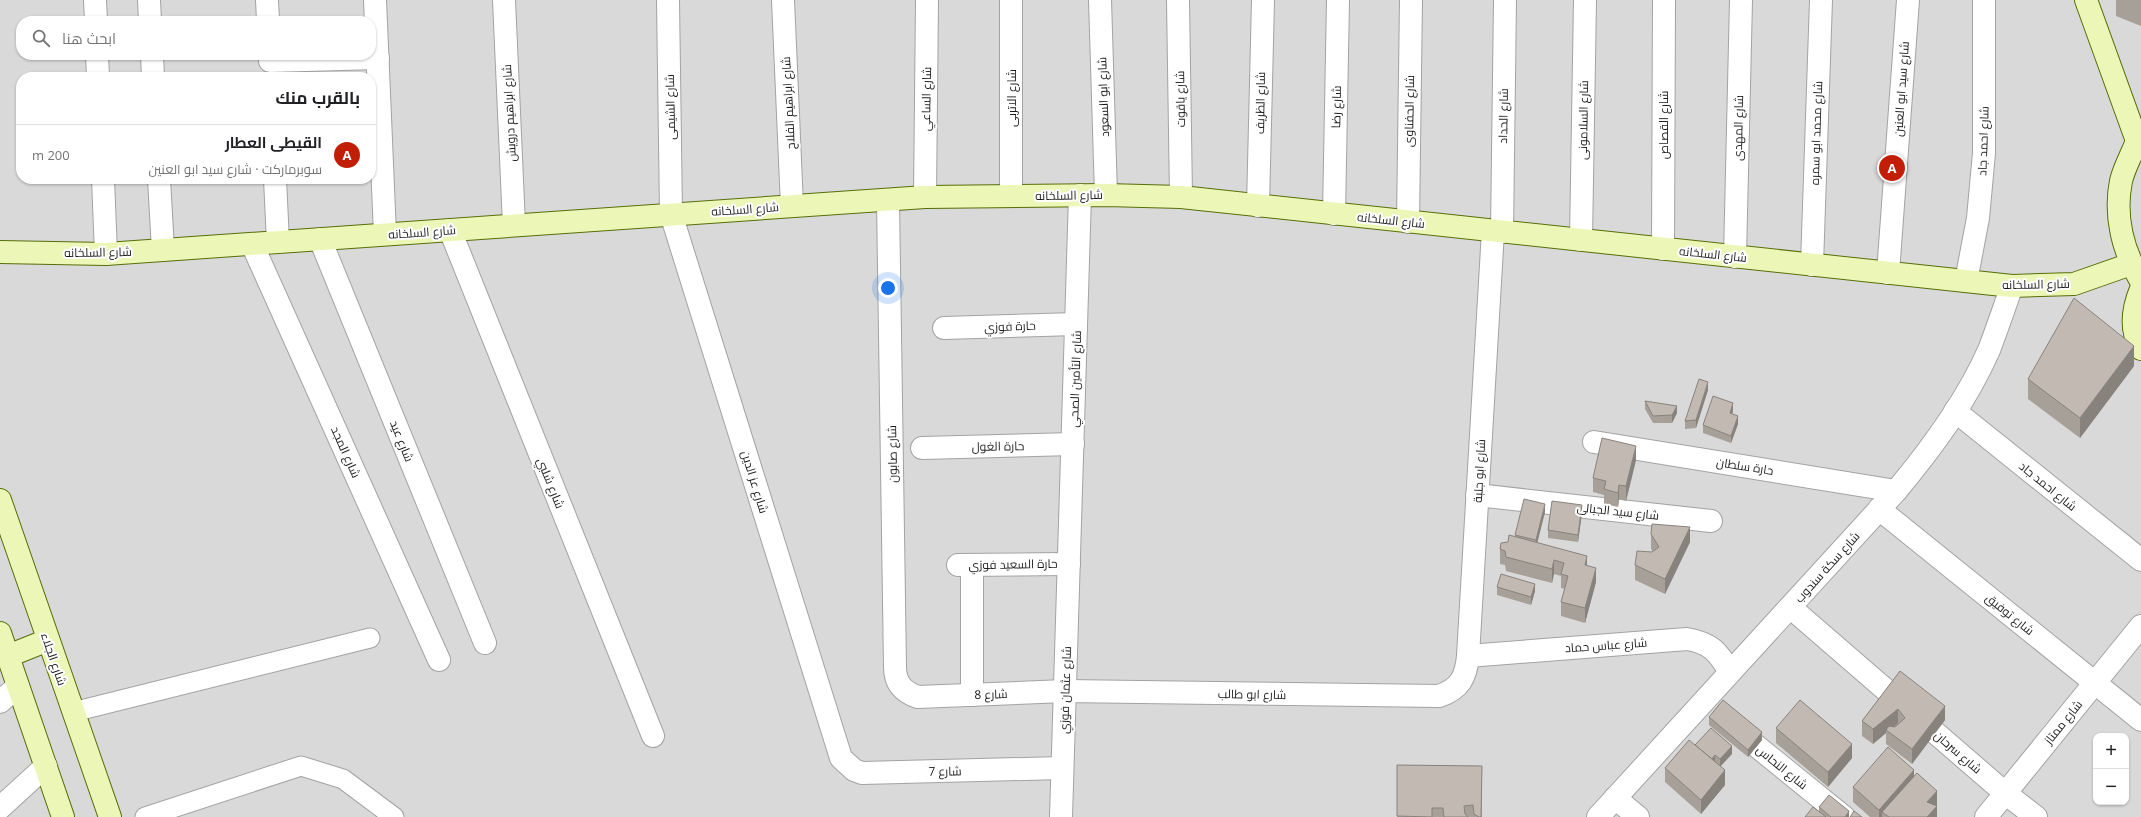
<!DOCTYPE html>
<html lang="ar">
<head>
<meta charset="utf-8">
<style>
  :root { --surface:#fff; --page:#f6f6f6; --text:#202124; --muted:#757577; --line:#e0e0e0; --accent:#c21e06 }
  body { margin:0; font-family:"Open Sans",Cairo,sans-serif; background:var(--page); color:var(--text); direction:rtl }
  .controls { position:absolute; right:12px; bottom:12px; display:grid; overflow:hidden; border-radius:8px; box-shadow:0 1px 3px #0004 }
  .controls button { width:36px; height:36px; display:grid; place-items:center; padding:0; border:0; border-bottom:1px solid var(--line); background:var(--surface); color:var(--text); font:20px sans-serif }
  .you { position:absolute; left:888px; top:288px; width:14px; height:14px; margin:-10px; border:3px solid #fff; border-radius:50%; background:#1a73e8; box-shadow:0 0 0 6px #1a73e833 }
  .badge { display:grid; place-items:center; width:26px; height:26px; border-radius:50%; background:var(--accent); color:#fff; font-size:13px; font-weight:700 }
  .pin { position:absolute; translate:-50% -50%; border:2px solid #fff; box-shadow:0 1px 4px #0006 }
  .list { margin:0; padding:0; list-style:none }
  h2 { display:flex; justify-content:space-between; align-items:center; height:52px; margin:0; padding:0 16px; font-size:17px }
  h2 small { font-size:13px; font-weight:400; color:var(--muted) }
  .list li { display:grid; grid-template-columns:26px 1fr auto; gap:12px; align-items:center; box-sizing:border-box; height:60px; padding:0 16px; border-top:1px solid var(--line) }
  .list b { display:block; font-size:15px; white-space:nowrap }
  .list p { margin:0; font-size:13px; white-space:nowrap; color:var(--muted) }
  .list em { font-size:13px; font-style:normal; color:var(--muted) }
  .icon { flex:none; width:22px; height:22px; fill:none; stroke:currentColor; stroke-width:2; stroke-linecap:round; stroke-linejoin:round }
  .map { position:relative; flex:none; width:2141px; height:817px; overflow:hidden; direction:ltr }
  .search { position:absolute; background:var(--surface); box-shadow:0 1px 3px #0004; left:16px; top:16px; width:360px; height:44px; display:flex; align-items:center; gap:10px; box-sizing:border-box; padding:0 14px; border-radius:16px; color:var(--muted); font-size:15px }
  .panel { position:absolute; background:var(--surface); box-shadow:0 1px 3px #0004; left:16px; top:72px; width:360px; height:112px; border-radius:16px; direction:rtl }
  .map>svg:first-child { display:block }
  .residential { fill:#dad9d9; fill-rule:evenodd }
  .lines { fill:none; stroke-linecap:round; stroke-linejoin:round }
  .lane-casing { stroke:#a3a3a3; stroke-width:21 }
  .street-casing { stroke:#a3a3a3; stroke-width:24 }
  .secondary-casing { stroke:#566e08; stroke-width:24 }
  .lane { stroke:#fff; stroke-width:19 }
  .street { stroke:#fff; stroke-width:22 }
  .secondary { stroke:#ecf7b7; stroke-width:22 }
  .wall { fill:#a7a099 }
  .shaded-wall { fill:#88827d }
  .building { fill:#c2bab2; stroke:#88827d }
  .labels { text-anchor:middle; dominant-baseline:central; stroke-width:4; stroke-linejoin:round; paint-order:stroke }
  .street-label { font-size:12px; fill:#1c1c1c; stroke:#fff }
</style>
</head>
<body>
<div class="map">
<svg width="2141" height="817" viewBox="0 0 2141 817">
  <rect width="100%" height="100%" fill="#edebe2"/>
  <path class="residential" d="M0,0h2141v817h-2141zM21,21h350v34h-350zM21,77h350v102h-350zM2096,736h30v66h-30z"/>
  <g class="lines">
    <defs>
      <g id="lane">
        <polyline points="73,712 370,638"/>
        <polyline points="145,817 301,766 343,779 394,817"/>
      </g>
      <g id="street">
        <polyline points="95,0 96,21"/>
        <polyline points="149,0 150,21"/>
        <polyline points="267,0 268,21"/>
        <polyline points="375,0 385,234"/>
        <polyline points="504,0 514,225"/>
        <polyline points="668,0 671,214 841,758 854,770 862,773 1062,768"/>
        <polyline points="783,0 792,206"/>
        <polyline points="1011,0 1011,196"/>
        <polyline points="1100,0 1106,195"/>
        <polyline points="1178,0 1181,197"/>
        <polyline points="97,55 98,77"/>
        <polyline points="152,55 153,77"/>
        <polyline points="270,61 378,58"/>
        <polyline points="103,179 106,254"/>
        <polyline points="159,179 163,250"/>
        <polyline points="275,179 278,242"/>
        <polyline points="925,197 927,0"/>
        <path d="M888,200l7,467c0,16 8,25 23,30l147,-6 374,5c21,-7 27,-19 29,-40l25,-425"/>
        <polyline points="1258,206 1263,0"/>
        <polyline points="1334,214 1338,0"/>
        <polyline points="1408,222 1411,0"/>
        <polyline points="450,230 653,736"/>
        <polyline points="1502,232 1505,0"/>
        <polyline points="320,239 485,643"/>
        <polyline points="1581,240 1585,0"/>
        <polyline points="252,244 439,660"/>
        <polyline points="1663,249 1664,0"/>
        <polyline points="1735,257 1741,0"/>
        <polyline points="1812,265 1821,0"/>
        <polyline points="1888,273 1908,0"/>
        <polyline points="1966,281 1978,218 1984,153 1984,0"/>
        <polyline points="944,328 1076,324"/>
        <polyline points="1955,411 2141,560"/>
        <polyline points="1594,442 1896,491"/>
        <polyline points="922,448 1073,444"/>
        <polyline points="1477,495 1711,521"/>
        <polyline points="1879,509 2141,720"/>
        <polyline points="958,565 1069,564"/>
        <polyline points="972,565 972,695"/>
        <polyline points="1790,607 2005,793 2036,817"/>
        <path d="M1468,656l219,-17c24,4 31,13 43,33"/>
        <polyline points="0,702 18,686"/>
        <polyline points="1733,727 1844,817"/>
        <polyline points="1615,798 1638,817"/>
        <polyline points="0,808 46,766"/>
        <polyline points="1061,817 1080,195"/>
        <path d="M1598,817l298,-326c36,-43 70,-89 93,-141 8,-21 15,-42 23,-64"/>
        <polyline points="1986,817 2141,626"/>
      </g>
      <g id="secondary">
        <polyline points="2086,0 2137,141"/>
        <path d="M2141,137l-4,4c-5,13 -13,27 -16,40 -7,35 2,70 20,100"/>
        <polyline points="0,252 106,254 925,197 1106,195 1181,197 2012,286 2074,284 2131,264"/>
        <path d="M2141,289c-8,19 -11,41 0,60"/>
        <polyline points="0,500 110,817"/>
        <polyline points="0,633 63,817"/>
        <polyline points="8,656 48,640"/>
      </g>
    </defs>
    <use href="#lane" class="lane-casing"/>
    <use href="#street" class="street-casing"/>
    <use href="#secondary" class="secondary-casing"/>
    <use href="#lane" class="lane"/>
    <use href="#street" class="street"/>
    <use href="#secondary" class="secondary"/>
  </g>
  <g class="wall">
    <polygon points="2116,0 2141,0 2141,26 2116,16"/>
    <polygon points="2134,366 2080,438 2028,399 2028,379"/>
    <polygon points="1708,390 1696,428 1685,429 1685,421"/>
    <polygon points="1645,401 1677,413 1672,423 1653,423 1645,409"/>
    <polygon points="1733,411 1732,414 1738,424 1731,443 1703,433 1703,425"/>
    <polygon points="1636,460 1626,501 1619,499 1618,507 1604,504 1604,495 1593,492 1593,478"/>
    <polygon points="1545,512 1537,542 1587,566 1596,582 1585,623 1561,616 1561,602 1565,589 1561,588 1561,576 1554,574 1552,583 1506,571 1505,565 1500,564 1500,549 1515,536 1515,535"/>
    <polygon points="1582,513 1578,542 1548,538 1548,530"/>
    <polygon points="1651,534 1690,542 1665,594 1635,580 1635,565 1653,552 1651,549"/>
    <polygon points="1497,587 1535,591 1531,605 1497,595"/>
    <polygon points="1900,671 1945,720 1912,764 1886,744 1886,733 1873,744 1862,736 1862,721"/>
    <polygon points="1709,717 1762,740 1748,757 1709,725"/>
    <polygon points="1776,728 1852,758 1828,787 1776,743"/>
    <polygon points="1695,745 1732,754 1720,766 1725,785 1701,814 1665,782 1665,768"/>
    <polygon points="1397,765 1482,766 1482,817 1397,817"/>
    <polygon points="1914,776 1937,805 1936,806 1937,817 1870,817 1853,802 1853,787"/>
    <polygon points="1819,807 1849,817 1805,817 1819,812"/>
  </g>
  <g class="shaded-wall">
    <polygon points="2134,346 2134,366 2080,438 2080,418"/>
    <polygon points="1708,382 1708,390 1696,428 1696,420"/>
    <polygon points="1733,403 1733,411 1730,421 1730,413"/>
    <polygon points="1677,406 1677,413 1672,423 1672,415"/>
    <polygon points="1738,416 1738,424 1731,443 1731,436"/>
    <polygon points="1636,446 1636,460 1626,501 1626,486"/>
    <polygon points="1619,485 1619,499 1618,507 1618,493"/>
    <polygon points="1545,504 1545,512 1536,548 1536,540"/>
    <polygon points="1582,505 1582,513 1578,542 1578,535"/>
    <polygon points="1690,527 1690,542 1665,594 1665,579"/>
    <polygon points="1587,556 1587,570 1585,565"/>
    <polygon points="1554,560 1554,574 1552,583 1552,569"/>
    <polygon points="1596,568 1596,582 1585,623 1585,608"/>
    <polygon points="1535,584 1535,591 1531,605 1531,597"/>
    <polygon points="1945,706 1945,720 1912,764 1912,749"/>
    <polygon points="1898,709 1898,723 1888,731 1886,730 1886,733 1873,744 1873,729"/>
    <polygon points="1762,732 1762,740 1748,757 1748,750"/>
    <polygon points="1852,744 1852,758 1828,787 1828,772"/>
    <polygon points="1732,746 1732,754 1720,767 1720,759"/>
    <polygon points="1715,755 1715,762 1710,762"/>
    <polygon points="1725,770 1725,785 1701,814 1701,800"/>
    <polygon points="1914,770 1914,785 1882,812 1882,817 1879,817 1879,810"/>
    <polygon points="1937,791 1937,805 1927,816 1927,802"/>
    <polygon points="1937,806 1937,817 1927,817"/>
    <polygon points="1849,811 1849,817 1845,817"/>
  </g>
  <g class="building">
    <polygon points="2074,298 2134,346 2080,418 2028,379"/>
    <polygon points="1699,379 1708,382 1696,420 1685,421"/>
    <polygon points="1713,396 1733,403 1730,413 1738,416 1731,436 1703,425"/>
    <polygon points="1645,401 1677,406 1672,415 1653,416"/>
    <polygon points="1602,438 1636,446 1626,486 1619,485 1618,493 1604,489 1606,481 1593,478"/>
    <polygon points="1524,499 1545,504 1536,540 1515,535"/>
    <polygon points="1552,501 1582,505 1578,535 1548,530"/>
    <polygon points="1652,524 1690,527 1665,579 1635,565 1637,551 1652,552 1659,547 1651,534"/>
    <polygon points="1509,535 1587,556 1585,565 1596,568 1585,608 1561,602 1568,576 1561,574 1564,563 1554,560 1552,569 1506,557 1505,551 1500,549 1501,543 1508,542"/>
    <polygon points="1501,574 1535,584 1531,597 1497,587"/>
    <polygon points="1900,671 1945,706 1912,749 1886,730 1889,726 1895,727 1905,718 1898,709 1873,729 1862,721"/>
    <polygon points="1723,700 1762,732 1748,750 1709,717"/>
    <polygon points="1800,700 1852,744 1828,772 1776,728"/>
    <polygon points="1711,728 1732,746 1720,759 1715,755 1712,759 1695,745"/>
    <polygon points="1689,740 1725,770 1701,800 1665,768"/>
    <polygon points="1888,747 1914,770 1879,810 1853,787"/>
    <polygon points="1397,765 1482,766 1481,817 1479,817 1474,814 1473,805 1464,806 1465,814 1468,817 1444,817 1443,808 1432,808 1432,817 1397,816"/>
    <polygon points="1917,773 1937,791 1927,802 1937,806 1927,817 1889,817 1882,812"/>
    <polygon points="1829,795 1849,811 1845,817 1831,817 1819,807"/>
    <polygon points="1813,807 1826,817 1805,817"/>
    <polygon points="1854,811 1862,817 1850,817"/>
  </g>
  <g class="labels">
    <g class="street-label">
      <text transform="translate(1901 89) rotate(-86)">شارع سيد ابو العنين</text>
      <text transform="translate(1103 97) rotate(-92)">شارع ابو السعود</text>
      <text transform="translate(1011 98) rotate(-90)">شارع الاتربى</text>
      <text transform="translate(926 99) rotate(-89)">شارع الساعي</text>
      <text transform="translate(1180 99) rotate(-91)">شارع ياقوت</text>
      <text transform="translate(788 103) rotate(-93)">شارع ابراهيم الفلاح</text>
      <text transform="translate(1260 103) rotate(-89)">شارع الظريف</text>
      <text transform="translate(670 107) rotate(-91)">شارع الشيمى</text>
      <text transform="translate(1336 107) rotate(-89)">شارع رضا</text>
      <text transform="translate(1409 111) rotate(-89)">شارع الحفناوى</text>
      <text transform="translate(509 113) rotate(-93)">شارع ابراهيم درويش</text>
      <text transform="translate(1503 116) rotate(-89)">شارع الحداد</text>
      <text transform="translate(1583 120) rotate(-89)">شارع السلامونى</text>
      <text transform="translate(1663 125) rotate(-90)">شارع القصاص</text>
      <text transform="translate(1738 128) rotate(-89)">شارع المهدى</text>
      <text transform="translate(1816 133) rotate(-88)">شارع محمد ابو سمره</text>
      <text transform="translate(1983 141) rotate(-88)">شارع احمد جاد</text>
      <text transform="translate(1069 195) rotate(-1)">شارع السلخانه</text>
      <text transform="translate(745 209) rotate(-4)">شارع السلخانه</text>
      <text transform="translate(1391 220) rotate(6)">شارع السلخانه</text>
      <text transform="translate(422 232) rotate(-4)">شارع السلخانه</text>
      <text transform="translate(98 252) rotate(-1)">شارع السلخانه</text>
      <text transform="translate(1713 254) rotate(6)">شارع السلخانه</text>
      <text transform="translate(2036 284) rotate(-1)">شارع السلخانه</text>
      <text transform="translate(1010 326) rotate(-2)">حارة فوزي</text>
      <text transform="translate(1075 379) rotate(-88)">شارع التأمين الصحي</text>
      <text transform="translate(402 441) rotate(68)">شارع عيد</text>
      <text transform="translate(998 446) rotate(-1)">حارة الغول</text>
      <text transform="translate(346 452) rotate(66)">شارع المجد</text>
      <text transform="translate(892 454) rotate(-91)">شارع صابون</text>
      <text transform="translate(1745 466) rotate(9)">حارة سلطان</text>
      <text transform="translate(1479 471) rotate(-87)">شارع ابو جلبة</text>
      <text transform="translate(755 482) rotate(73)">شارع عز الدين</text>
      <text transform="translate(551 483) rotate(68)">شارع شلبي</text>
      <text transform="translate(2048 486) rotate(39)">شارع احمد جاد</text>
      <text transform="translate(1618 511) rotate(6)">شارع سيد الجبالى</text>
      <text transform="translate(1013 564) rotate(-1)">حارة السعيد فوزي</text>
      <text transform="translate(1827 567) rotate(-48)">شارع سكة سندوب</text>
      <text transform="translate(2010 614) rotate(39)">شارع توفيق</text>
      <text transform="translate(1606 645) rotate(-4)">شارع عباس حماد</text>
      <text transform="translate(54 659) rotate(71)">شارع الجلاء</text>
      <text transform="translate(1065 690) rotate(-88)">شارع عثمان فوزي</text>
      <text transform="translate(991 694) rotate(-2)">شارع 8</text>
      <text transform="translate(1252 694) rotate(1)">شارع ابو طالب</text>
      <text transform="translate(2063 722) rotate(-51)">شارع ممتاز</text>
      <text transform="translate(1958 752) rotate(41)">شارع سرحان</text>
      <text transform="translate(1782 767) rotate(39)">شارع النحاس</text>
      <text transform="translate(945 771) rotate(-1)">شارع 7</text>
    </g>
  </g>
</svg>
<div class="controls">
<button>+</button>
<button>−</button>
</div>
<div class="you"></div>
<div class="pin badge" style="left:1892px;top:168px">A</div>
<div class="search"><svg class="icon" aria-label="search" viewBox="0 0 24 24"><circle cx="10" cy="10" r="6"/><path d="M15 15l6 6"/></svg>ابحث هنا</div>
<section class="panel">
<h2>بالقرب منك<small></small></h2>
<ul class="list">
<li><span class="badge">A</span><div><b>القيطى العطار</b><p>سوبرماركت · شارع سيد ابو العنين</p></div><em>200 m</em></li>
</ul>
</section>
</div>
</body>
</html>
